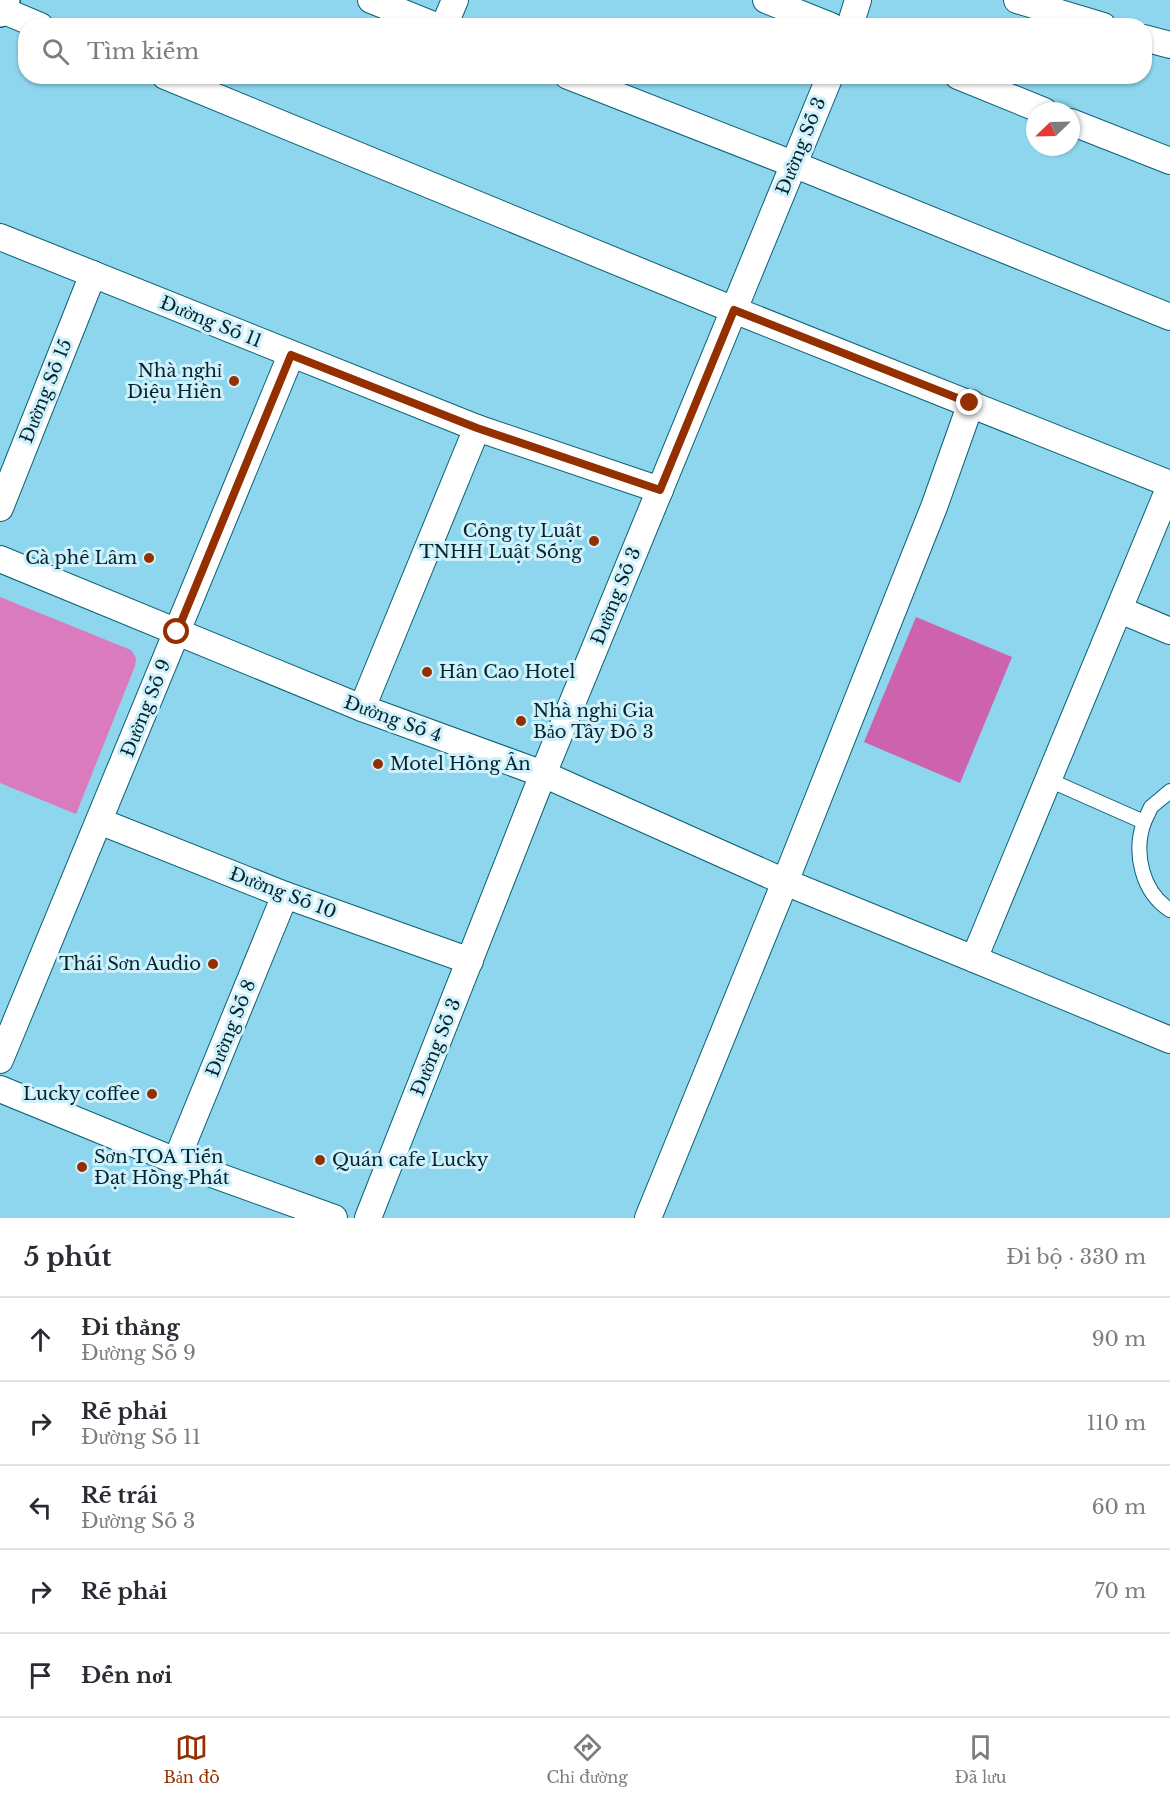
<!DOCTYPE html>
<html lang="vi">
<head>
<meta charset="utf-8">
<style>
  :root { --surface:#fff; --page:#f7f7f7; --text:#2b2b33; --muted:#7c7c81; --line:#e1e1e2; --accent:#942f00 }
  body { margin:0; font-family:"Libre Baskerville",serif; background:var(--page); color:var(--text) }
  .compass { position:absolute; left:1026px; top:102px; width:54px; height:54px; border-radius:50%; background:var(--surface); box-shadow:0 2px 4px #0004; rotate:247deg }
  .stop { position:absolute; width:18px; height:18px; margin:-14px; border:4px solid #942f00; border-radius:50%; background:#fff }
  .stop.end { background:#942f00; border-color:#fff; box-shadow:0 2px 6px #0008 }
  .list { margin:0; padding:0; list-style:none }
  h2 { display:flex; justify-content:space-between; align-items:center; height:78px; margin:0; padding:0 24px; font-size:26px }
  h2 small { font-size:20px; font-weight:400; color:var(--muted) }
  .list li { display:grid; grid-template-columns:39px 1fr auto; gap:18px; align-items:center; box-sizing:border-box; height:84px; padding:0 24px; border-top:2px solid var(--line) }
  .list b { display:block; font-size:22px; white-space:nowrap }
  .list p { margin:0; font-size:20px; white-space:nowrap; color:var(--muted) }
  .list em { font-size:20px; font-style:normal; color:var(--muted) }
  .icon { flex:none; width:33px; height:33px; fill:none; stroke:currentColor; stroke-width:2; stroke-linecap:round; stroke-linejoin:round }
  .map { position:relative; flex:none; width:1170px; height:1218px; overflow:hidden }
  .search { position:absolute; background:var(--surface); box-shadow:0 2px 4px #0004; left:18px; right:18px; top:18px; height:66px; display:flex; align-items:center; gap:15px; box-sizing:border-box; padding:0 21px; border-radius:24px; color:var(--muted); font-size:22px }
  .sheet { height:498px; background:var(--surface) }
  nav { display:flex; justify-content:space-around; align-items:center; box-sizing:border-box; height:84px; border-top:2px solid var(--line); background:var(--surface); font-size:16px; color:var(--muted) }
  nav a { display:grid; justify-items:center; gap:3px }
  nav .on { color:var(--accent) }
  .map>svg:first-child { display:block }
  .green { fill:#da7bbe }
  .forest { fill:#cd62af }
  .lines { fill:none; stroke-linecap:round; stroke-linejoin:round }
  .service-casing { stroke:#096075; stroke-width:16 }
  .minor-casing { stroke:#096075; stroke-width:28 }
  .secondary-casing { stroke:#096075; stroke-width:36 }
  .service { stroke:#fff; stroke-width:14 }
  .minor { stroke:#fff; stroke-width:26 }
  .secondary { stroke:#fff; stroke-width:33 }
  .route { stroke:#942f00; stroke-width:8 }
  .poi-dot { fill:#942f00; stroke:#cef1fc; stroke-width:2 }
  .labels { text-anchor:middle; dominant-baseline:central; stroke-width:6; stroke-linejoin:round; paint-order:stroke }
  .street-label { font-size:18px; fill:#04242d; stroke:#cef1fc }
  .poi-label { font-size:18px; fill:#04242d; stroke:#cef1fc; text-anchor:end }
</style>
</head>
<body>
<div class="map">
<svg width="1170" height="1218" viewBox="0 0 1170 1218">
  <rect width="100%" height="100%" fill="#8dd6ed"/>
  <polygon class="green" points="0,597 131,650 136,658 135,666 76,814 0,783"/>
  <polygon class="forest" points="916,617 1012,657 960,783 864,742"/>
  <g class="lines">
    <defs>
      <g id="service">
        <path d="M1049,780l95,42c-11,31 -2,70 26,88"/>
        <polyline points="1144,822 1151,807 1170,791"/>
      </g>
      <g id="minor">
        <polyline points="371,0 436,26"/>
        <polyline points="766,0 831,26"/>
        <polyline points="1017,0 1103,26"/>
        <polyline points="0,9 40,26"/>
        <polyline points="444,26 455,0"/>
        <polyline points="850,26 858,0"/>
        <polyline points="1144,38 1170,45"/>
        <polyline points="165,76 734,310 1170,484"/>
        <polyline points="568,76 793,164 1170,317"/>
        <polyline points="958,76 1044,111"/>
        <polyline points="1071,122 1170,161"/>
        <polyline points="0,237 477,428 660,490"/>
        <polyline points="0,508 93,274"/>
        <polyline points="0,559 362,708 543,774 785,882 974,959 1170,486"/>
        <polyline points="1120,610 1170,631"/>
        <polyline points="362,708 477,428"/>
        <polyline points="99,821 285,895 470,961"/>
        <polyline points="974,959 1170,1040"/>
        <polyline points="0,1060 291,355"/>
        <polyline points="0,1089 176,1161 334,1218"/>
        <polyline points="176,1161 285,895"/>
        <polyline points="368,1218 543,774 830,76"/>
        <polyline points="648,1218 785,882 934,507 971,403"/>
      </g>
      <polyline id="secondary" points="0,10 3,0"/>
    </defs>
    <use href="#service" class="service-casing"/>
    <use href="#minor" class="minor-casing"/>
    <use href="#secondary" class="secondary-casing"/>
    <use href="#service" class="service"/>
    <use href="#minor" class="minor"/>
    <use href="#secondary" class="secondary"/>
  </g>
  <g class="lines">
    <polyline class="route" points="177,632 291,355 477,428 660,490 734,310 970,403"/>
  </g>
  <g class="poi-dot">
    <circle cx="234" cy="381" r="6"/>
    <circle cx="594" cy="541" r="6"/>
    <circle cx="149" cy="558" r="6"/>
    <circle cx="427" cy="672" r="6"/>
    <circle cx="521" cy="721" r="6"/>
    <circle cx="378" cy="764" r="6"/>
    <circle cx="213" cy="964" r="6"/>
    <circle cx="152" cy="1094" r="6"/>
    <circle cx="320" cy="1160" r="6"/>
    <circle cx="82" cy="1167" r="6"/>
  </g>
  <g class="labels">
    <g class="street-label">
      <text transform="translate(801 146) rotate(-68)">Đường Số 3</text>
      <text transform="translate(211 322) rotate(22)">Đường Số 11</text>
      <text transform="translate(46 391) rotate(-68)">Đường Số 15</text>
      <text transform="translate(616 596) rotate(-68)">Đường Số 3</text>
      <text transform="translate(146 708) rotate(-68)">Đường Số 9</text>
      <text transform="translate(393 719) rotate(20)">Đường Số 4</text>
      <text transform="translate(283 893) rotate(21)">Đường Số 10</text>
      <text transform="translate(231 1028) rotate(-68)">Đường Số 8</text>
      <text transform="translate(436 1047) rotate(-68)">Đường Số 3</text>
    </g>
    <g class="poi-label">
      <text x="222" y="371">Nhà nghỉ<tspan x="222" dy="21">Diệu Hiền</tspan></text>
      <text x="582" y="531">Công ty Luật<tspan x="582" dy="21">TNHH Luật Sống</tspan></text>
      <text x="137" y="558">Cà phê Lâm</text>
      <text x="439" y="672" text-anchor="start">Hân Cao Hotel</text>
      <text x="533" y="711" text-anchor="start">Nhà nghỉ Gia<tspan x="533" dy="21">Bảo Tây Đô 3</tspan></text>
      <text x="390" y="764" text-anchor="start">Motel Hồng Ân</text>
      <text x="201" y="964">Thái Sơn Audio</text>
      <text x="140" y="1094">Lucky coffee</text>
      <text x="94" y="1157" text-anchor="start">Sơn TOA Tiến<tspan x="94" dy="21">Đạt Hồng Phát</tspan></text>
      <text x="332" y="1160" text-anchor="start">Quán cafe Lucky</text>
    </g>
  </g>
</svg>
<svg class="compass" viewBox="-18 -18 36 36"><path d="M0-13l5 13h-10z" fill="#e53935"/><path d="M0 13l5-13h-10z" fill="#7c7c81"/></svg>
<div class="stop" style="left:177px;top:632px"></div>
<div class="stop end" style="left:970px;top:403px"></div>
<div class="search"><svg class="icon" aria-label="search" viewBox="0 0 24 24"><circle cx="10" cy="10" r="6"/><path d="M15 15l6 6"/></svg>Tìm kiếm</div>
</div>
<section class="sheet">
<h2>5 phút<small>Đi bộ · 330 m</small></h2>
<ul class="list">
<li><svg class="icon" aria-label="ahead" viewBox="0 0 24 24"><path d="M12 20V5M6 11l6-6 6 6"/></svg><div><b>Đi thẳng</b><p>Đường Số 9</p></div><em>90 m</em></li>
<li><svg class="icon" aria-label="right" viewBox="0 0 24 24"><path d="M7 20v-9h11M14 6l5 5-5 5"/></svg><div><b>Rẽ phải</b><p>Đường Số 11</p></div><em>110 m</em></li>
<li><svg class="icon" aria-label="left" viewBox="0 0 24 24"><path d="M17 20v-9H6M10 6l-5 5 5 5"/></svg><div><b>Rẽ trái</b><p>Đường Số 3</p></div><em>60 m</em></li>
<li><svg class="icon" aria-label="right" viewBox="0 0 24 24"><path d="M7 20v-9h11M14 6l5 5-5 5"/></svg><div><b>Rẽ phải</b></div><em>70 m</em></li>
<li><svg class="icon" aria-label="arrive" viewBox="0 0 24 24"><path d="M6 21V4h12l-3 4 3 4H6"/></svg><div><b>Đến nơi</b></div></li>
</ul>
</section>
<nav>
<a class="on"><svg class="icon" aria-label="map" viewBox="0 0 24 24"><path d="M3 6l6-2 6 2 6-2v14l-6 2-6-2-6 2zM9 4v14M15 6v14"/></svg>Bản đồ</a>
<a><svg class="icon" aria-label="directions" viewBox="0 0 24 24"><path d="M12 3l9 9-9 9-9-9zM9 14v-3h6M13 9l2 2-2 2"/></svg>Chỉ đường</a>
<a><svg class="icon" aria-label="saved" viewBox="0 0 24 24"><path d="M7 4h10v16l-5-4-5 4z"/></svg>Đã lưu</a>
</nav>
</body>
</html>
